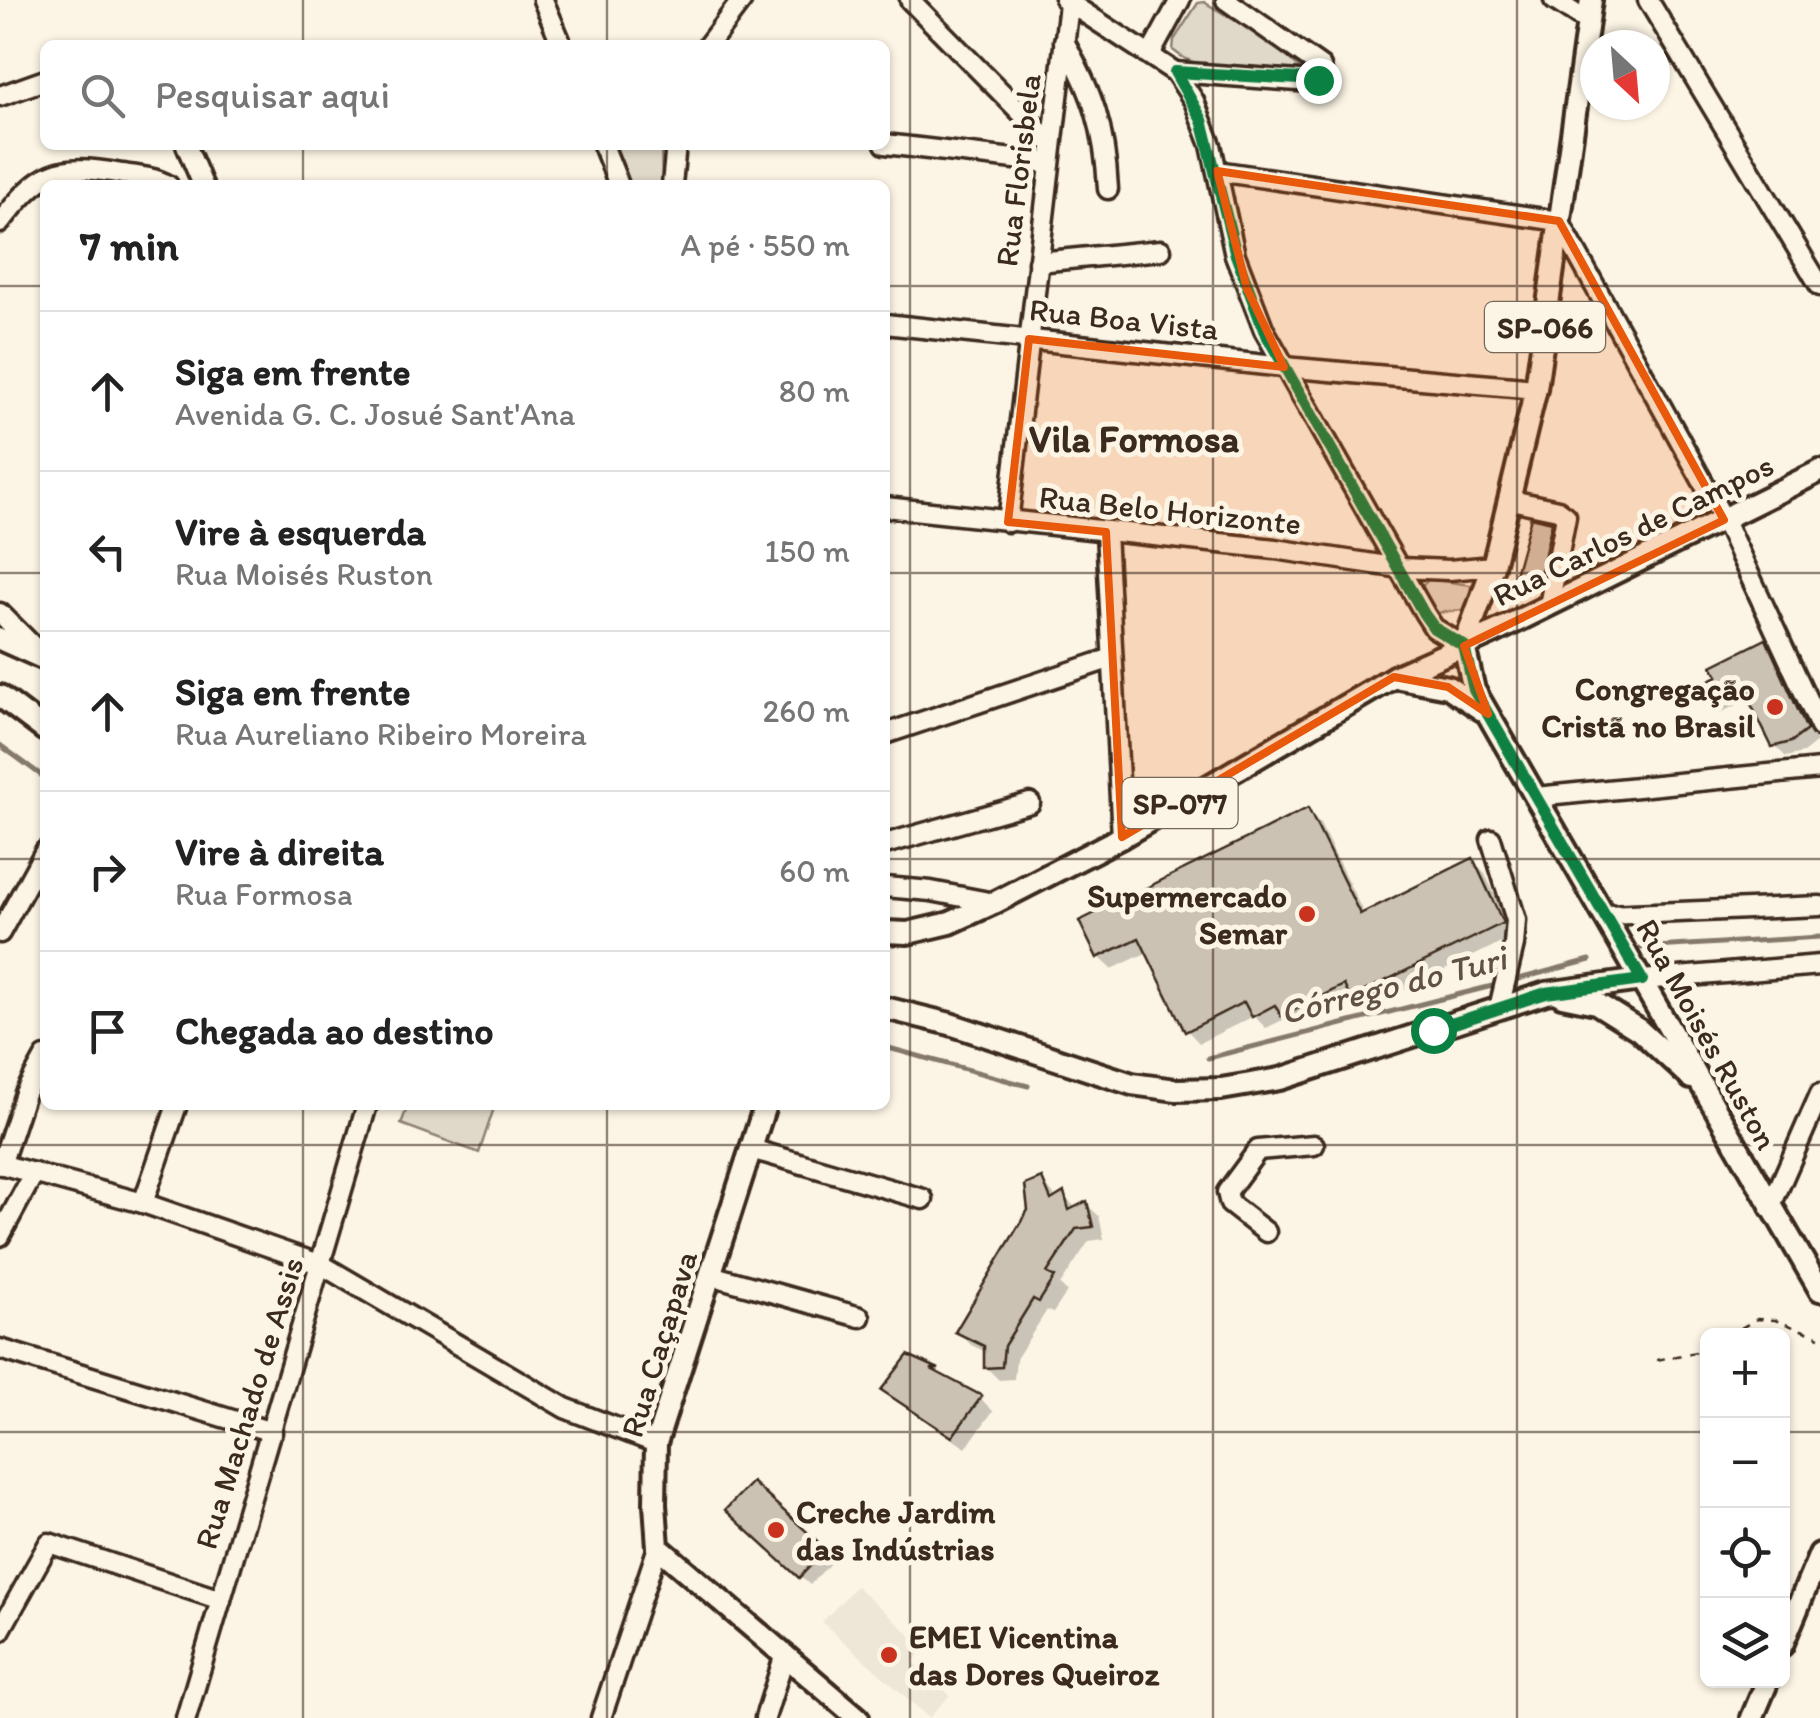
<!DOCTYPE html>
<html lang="pt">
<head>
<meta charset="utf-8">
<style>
  :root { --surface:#fff; --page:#f6f6f6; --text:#222; --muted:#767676; --line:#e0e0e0 }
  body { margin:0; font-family:Itim,sans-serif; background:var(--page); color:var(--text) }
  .controls { position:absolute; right:30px; bottom:30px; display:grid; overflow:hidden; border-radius:15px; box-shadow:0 2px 8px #0004 }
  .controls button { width:90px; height:90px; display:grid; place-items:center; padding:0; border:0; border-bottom:2px solid var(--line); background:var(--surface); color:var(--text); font:50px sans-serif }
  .compass { position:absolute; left:1580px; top:30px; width:90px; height:90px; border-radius:50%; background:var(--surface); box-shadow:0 2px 8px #0004; rotate:154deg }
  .stop { position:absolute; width:30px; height:30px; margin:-22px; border:8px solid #0b8043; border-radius:50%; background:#fff }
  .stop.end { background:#0b8043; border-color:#fff; box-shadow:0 2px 10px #0008 }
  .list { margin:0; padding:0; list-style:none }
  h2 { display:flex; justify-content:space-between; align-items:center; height:130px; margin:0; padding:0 40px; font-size:42px }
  h2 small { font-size:32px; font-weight:400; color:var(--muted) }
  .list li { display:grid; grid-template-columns:65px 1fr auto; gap:30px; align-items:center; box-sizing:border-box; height:160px; padding:0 40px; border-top:2px solid var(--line) }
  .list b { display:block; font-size:38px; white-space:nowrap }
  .list p { margin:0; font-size:32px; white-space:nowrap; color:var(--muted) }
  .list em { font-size:32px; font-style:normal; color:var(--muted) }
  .icon { flex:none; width:55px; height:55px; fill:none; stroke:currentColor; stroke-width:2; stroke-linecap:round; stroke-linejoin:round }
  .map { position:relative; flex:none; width:1820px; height:1718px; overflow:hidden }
  .search { position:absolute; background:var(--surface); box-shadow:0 2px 8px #0004; left:40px; top:40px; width:850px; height:110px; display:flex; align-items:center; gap:25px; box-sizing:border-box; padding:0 35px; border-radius:15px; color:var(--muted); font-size:38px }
  .panel { position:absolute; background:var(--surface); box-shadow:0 2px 8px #0004; left:40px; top:180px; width:850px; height:930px; border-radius:15px }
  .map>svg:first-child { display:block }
  .built { fill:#eee6d6 }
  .green { fill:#e0d8c8; stroke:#8e8173; stroke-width:2.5 }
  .shadow { fill:#0003 }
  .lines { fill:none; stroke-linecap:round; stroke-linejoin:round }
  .stream { stroke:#85796b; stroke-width:5 }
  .building { fill:#ccc2b3; stroke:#3b2a1e; stroke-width:2.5 }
  .minor-casing { stroke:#3b2a1e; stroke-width:25 }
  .major-casing { stroke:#3b2a1e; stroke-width:28 }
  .path { stroke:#3b2a1e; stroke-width:2.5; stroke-dasharray:8 8; stroke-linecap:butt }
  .minor { stroke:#fcf5e5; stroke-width:18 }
  .major { stroke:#fcf5e5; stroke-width:20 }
  .route { stroke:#0b8043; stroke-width:12 }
  .marked { fill:#e8590c; fill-opacity:0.2; stroke:#e8590c; stroke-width:8; stroke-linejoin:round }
  .grid { fill:none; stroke:#3b2a1e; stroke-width:2.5; stroke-opacity:0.55 }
  .poi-dot { fill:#c8321e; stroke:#fcf5e5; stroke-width:4 }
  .labels { text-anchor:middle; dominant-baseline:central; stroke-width:10; stroke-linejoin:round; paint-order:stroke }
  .shield { fill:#fcf5e5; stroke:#75675a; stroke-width:2.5 }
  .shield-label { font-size:30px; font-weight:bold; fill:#3b2a1e }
  .street-label { font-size:32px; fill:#3b2a1e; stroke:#fcf5e5 }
  .poi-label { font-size:32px; font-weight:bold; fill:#3b2a1e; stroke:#fcf5e5; text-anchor:end }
  .water-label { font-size:35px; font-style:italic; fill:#605144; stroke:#fcf5e5 }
  .quarter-label { font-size:38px; font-weight:bold; fill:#3b2a1e; stroke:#fcf5e5 }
</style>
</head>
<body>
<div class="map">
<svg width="1820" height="1718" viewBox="0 0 1820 1718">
  <rect width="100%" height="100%" fill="#fcf5e5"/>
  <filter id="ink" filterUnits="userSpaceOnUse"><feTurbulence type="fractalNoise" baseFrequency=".01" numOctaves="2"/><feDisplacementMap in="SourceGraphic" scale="20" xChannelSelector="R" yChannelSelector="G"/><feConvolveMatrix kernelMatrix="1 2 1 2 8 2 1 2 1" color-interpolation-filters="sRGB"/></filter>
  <g filter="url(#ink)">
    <polygon class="built" points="856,1586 925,1648 913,1662 950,1695 929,1718 822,1622"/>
    <g class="green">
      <path d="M1204,2l70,42 26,25c-35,6 -100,6 -127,-19l1,-10 24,-37z"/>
      <polygon points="612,145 661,145 662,185 626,185"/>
      <polygon points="1429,579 1471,585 1470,600 1463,610 1436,613 1422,586"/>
      <polygon points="408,1105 495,1105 479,1153 401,1124"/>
    </g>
    <g class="shadow">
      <polygon points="1551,524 1538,589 1518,584 1516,581"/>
      <polygon points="1765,642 1776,654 1817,742 1803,753 1786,757 1774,745 1751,698 1718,714 1707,703 1721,677"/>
      <polygon points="1307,812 1320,824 1364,914 1472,861 1485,874 1514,936 1365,1009 1354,998 1295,1027 1287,1018 1266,1028 1254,1016 1199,1043 1187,1030 1146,953 1112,969 1099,957"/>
      <polygon points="1042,1180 1057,1199 1063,1195 1077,1209 1086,1204 1099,1216 1104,1239 1089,1241 1060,1285 1067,1292 1053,1313 1047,1310 1016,1359 1014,1379 999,1380 986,1367 986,1352 971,1345 959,1332 1030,1211"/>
      <polygon points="909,1358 937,1371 946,1380 980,1398 993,1411 966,1448 897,1402 885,1390"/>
      <polygon points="738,1519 824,1551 833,1560 810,1585"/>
    </g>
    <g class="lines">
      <g class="stream">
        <polyline points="0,745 45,778"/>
        <polyline points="1639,948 1820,937"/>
        <polyline points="1511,981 1590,960"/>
        <polyline points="885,1047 1028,1086"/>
        <polyline points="1208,1058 1500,984"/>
      </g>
    </g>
    <g class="building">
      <polygon points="1531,517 1552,522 1537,589 1513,582"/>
      <polygon points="1766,639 1807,730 1791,742 1772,747 1742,686 1705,704 1696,686 1718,676 1712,666"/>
      <polygon points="1308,808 1360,914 1473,858 1503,923 1350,998 1344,985 1281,1016 1275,1005 1252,1017 1244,1002 1185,1032 1139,938 1097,958 1079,921"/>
      <polygon points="1042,1178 1051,1200 1064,1192 1069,1210 1087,1201 1093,1227 1076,1229 1047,1273 1055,1277 1039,1302 1033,1299 1004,1346 1002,1367 984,1368 984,1346 955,1332 1028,1210 1025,1185"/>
      <polygon points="908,1355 939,1369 931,1369 982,1396 952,1437 881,1390"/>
      <polygon points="752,1482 826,1549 799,1578 725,1510"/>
    </g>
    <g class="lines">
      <defs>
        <g id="minor">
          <polyline points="543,0 562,45"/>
          <polyline points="910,0 1051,143"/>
          <polyline points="1065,0 1175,72 1194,101 1211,145 1235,255 1264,330 1425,614 1434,628 1464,646"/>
          <polyline points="1554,0 1588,22"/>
          <polyline points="1648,0 1820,286"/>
          <path d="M1064,41c29,53 41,87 44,148"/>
          <polyline points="708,45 742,0"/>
          <polyline points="1150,55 1180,0"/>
          <polyline points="1175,72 1312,82 1323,77 1321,67 1226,0"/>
          <polyline points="0,96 45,80"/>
          <polyline points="885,144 1048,163"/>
          <polyline points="186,145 203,185"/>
          <polyline points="603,145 619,185"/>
          <polyline points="1217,171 1559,221 1724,520 1820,727"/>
          <polyline points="672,185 676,145"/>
          <path d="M0,223c41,-52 56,-61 122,-49 15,2 32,3 46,11"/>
          <polyline points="1038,262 1161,250"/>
          <polyline points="885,324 1284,367 1536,389"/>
          <polyline points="1511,500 1558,510 1566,516 1549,606"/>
          <polyline points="885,507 1275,549 1400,568 1449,570 1493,566"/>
          <polyline points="1008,522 1069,4"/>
          <polyline points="1106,532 1122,837"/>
          <polyline points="0,613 41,654"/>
          <polyline points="885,734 1112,658"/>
          <polyline points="1536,797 1820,769"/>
          <polyline points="1491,839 1516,920 1514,945 1499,1008"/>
          <polyline points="885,844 1030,803"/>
          <polyline points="885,887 931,891 994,903"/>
          <polyline points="1607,915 1820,906"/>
          <polyline points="0,933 45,851"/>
          <polyline points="1642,980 1820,965"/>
          <polyline points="751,1149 923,1199"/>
          <polyline points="0,1164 143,1203 322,1265 565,1408 656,1443"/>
          <polyline points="1,1165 25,1093 45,1057"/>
          <polyline points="143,1203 177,1105"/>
          <polyline points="1770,1208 1820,1094"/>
          <polyline points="1266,1232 1230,1204 1227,1192 1258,1150 1314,1145"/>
          <polyline points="0,1236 34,1173"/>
          <polyline points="710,1275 860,1317"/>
          <polyline points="0,1349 272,1432"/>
          <polyline points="0,1631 49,1543 221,1600"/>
          <polyline points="186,1718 367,1105"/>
          <polyline points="601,1718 658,1547"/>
          <polyline points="765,1718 785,1654"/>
        </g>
        <g id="major">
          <polyline points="0,639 45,659"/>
          <polyline points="1464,646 1474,690 1820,1290"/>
          <polyline points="1464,646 1493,566 1536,389 1591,0"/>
          <polyline points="1394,677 1448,687 1482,710"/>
          <polyline points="0,696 45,730"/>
          <polyline points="885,932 908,933 950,923 994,903 1122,837 1394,677 1495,632 1820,471"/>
          <polyline points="1562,996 1596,1003 1639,1030 1691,1078"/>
          <polyline points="885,1008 950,1024 1132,1084 1176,1090 1221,1089 1280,1079 1546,993 1642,980"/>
          <polyline points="765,1105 656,1443 655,1504 658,1547 858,1718"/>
          <polyline points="1782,1645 1820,1554"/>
          <polyline points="1752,1718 1768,1680"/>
        </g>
      </defs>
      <use href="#minor" class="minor-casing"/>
      <use href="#major" class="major-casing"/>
      <g class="path">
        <polyline points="1727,1336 1757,1319 1775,1320 1820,1337"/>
        <polyline points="1657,1360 1696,1352 1708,1346"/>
      </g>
      <use href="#minor" class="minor"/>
      <use href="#major" class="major"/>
    </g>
  </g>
  <g class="lines" filter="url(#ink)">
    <polyline class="route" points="1318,80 1175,72 1202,120 1236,255 1264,330 1424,614 1434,628 1464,646 1474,690 1642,980 1546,993 1433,1030"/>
  </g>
  <path class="marked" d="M1217,171l342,50 165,299 -260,126 24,68 -40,-27 -54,-10 -272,160 -16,-305 -98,-10 21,-183 255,28 -37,-78z"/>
  <path class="grid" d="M303,0v45M607,0v45M910,0v1718M1213,0v1718M1517,0v1718M303,145v40M607,145v40M0,286h45M885,286h935M0,573h45M885,573h935M0,859h45M885,859h935M303,1105v613M607,1105v613M0,1145h1820M0,1432h1708M1782,1432h38"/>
  <g class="poi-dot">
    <circle cx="1775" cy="707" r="10"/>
    <circle cx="1307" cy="914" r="10"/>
    <circle cx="776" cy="1530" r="10"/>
    <circle cx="889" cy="1655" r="10"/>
  </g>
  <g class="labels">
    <g class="shield">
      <rect x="1485" y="302" width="120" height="50" rx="8"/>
      <rect x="1122.5" y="778" width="115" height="50" rx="8"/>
    </g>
    <g class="shield-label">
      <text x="1545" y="327">SP-066</text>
      <text x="1180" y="803">SP-077</text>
    </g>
    <g class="street-label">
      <text transform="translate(1018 170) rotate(-83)">Rua Florisbela</text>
      <text transform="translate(1124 319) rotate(6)">Rua Boa Vista</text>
      <text transform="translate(1170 510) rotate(6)">Rua Belo Horizonte</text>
      <text transform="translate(1633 530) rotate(-26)">Rua Carlos de Campos</text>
      <text transform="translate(1707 1034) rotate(61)">Rua Moisés Ruston</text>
      <text transform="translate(659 1344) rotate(-73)">Rua Caçapava</text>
      <text transform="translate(249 1403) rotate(-73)">Rua Machado de Assis</text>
    </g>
    <g class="poi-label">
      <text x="1755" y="689">Congregação<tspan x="1755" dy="37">Cristã no Brasil</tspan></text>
      <text x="1287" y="896">Supermercado<tspan x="1287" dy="37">Semar</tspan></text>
      <text x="796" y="1512" text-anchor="start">Creche Jardim<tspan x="796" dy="37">das Indústrias</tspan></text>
      <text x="909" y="1637" text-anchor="start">EMEI Vicentina<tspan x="909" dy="37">das Dores Queiroz</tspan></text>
    </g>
    <g class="water-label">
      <text transform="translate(1393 985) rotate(-14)">Córrego do Turi</text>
    </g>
    <g class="quarter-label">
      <text x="1134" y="439">Vila Formosa</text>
    </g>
  </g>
</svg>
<div class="controls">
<button>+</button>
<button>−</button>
<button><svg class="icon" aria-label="locate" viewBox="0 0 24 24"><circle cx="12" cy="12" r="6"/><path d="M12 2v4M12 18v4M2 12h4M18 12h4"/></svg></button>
<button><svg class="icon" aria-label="layers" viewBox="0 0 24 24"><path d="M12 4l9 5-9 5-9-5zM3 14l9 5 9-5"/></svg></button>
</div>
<svg class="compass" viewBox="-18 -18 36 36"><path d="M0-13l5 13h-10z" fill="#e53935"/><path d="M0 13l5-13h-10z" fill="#767676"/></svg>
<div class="stop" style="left:1433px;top:1030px"></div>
<div class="stop end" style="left:1318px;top:80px"></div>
<div class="search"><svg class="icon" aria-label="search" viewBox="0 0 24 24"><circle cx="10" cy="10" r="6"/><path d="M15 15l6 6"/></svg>Pesquisar aqui</div>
<section class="panel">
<h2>7 min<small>A pé · 550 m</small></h2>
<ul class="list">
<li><svg class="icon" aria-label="ahead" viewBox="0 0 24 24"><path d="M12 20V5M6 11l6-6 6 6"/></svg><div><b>Siga em frente</b><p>Avenida G. C. Josué Sant'Ana</p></div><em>80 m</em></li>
<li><svg class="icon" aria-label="left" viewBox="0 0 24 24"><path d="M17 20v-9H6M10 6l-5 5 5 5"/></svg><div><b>Vire à esquerda</b><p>Rua Moisés Ruston</p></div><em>150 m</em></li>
<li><svg class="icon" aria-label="ahead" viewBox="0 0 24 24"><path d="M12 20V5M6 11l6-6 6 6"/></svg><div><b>Siga em frente</b><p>Rua Aureliano Ribeiro Moreira</p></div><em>260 m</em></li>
<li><svg class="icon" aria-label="right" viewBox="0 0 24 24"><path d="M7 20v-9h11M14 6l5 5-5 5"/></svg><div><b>Vire à direita</b><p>Rua Formosa</p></div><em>60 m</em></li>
<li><svg class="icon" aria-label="arrive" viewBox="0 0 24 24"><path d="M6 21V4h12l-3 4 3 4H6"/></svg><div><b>Chegada ao destino</b></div></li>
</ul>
</section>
</div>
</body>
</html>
